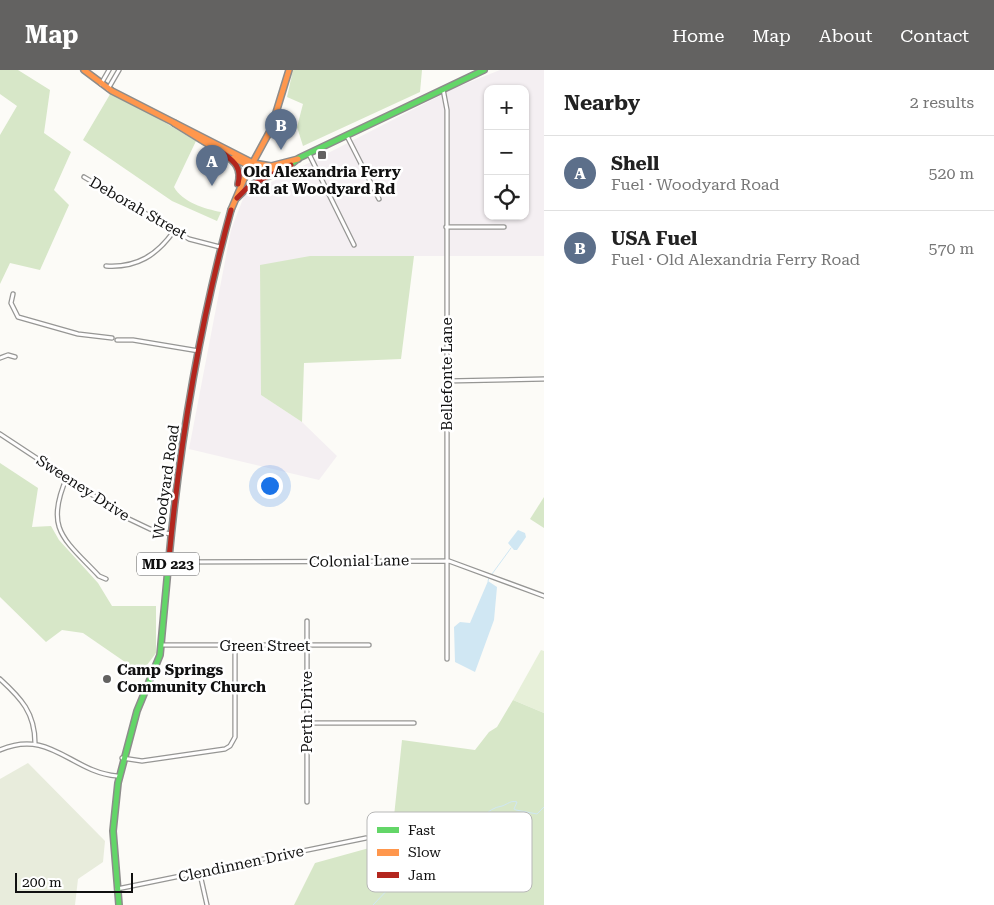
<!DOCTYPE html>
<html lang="en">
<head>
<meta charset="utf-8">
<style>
  :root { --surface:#fff; --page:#f6f6f6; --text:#222; --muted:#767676; --line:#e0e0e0; --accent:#636261 }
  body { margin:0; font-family:"Roboto Serif",serif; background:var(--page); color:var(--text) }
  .controls { position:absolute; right:15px; top:15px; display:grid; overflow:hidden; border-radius:10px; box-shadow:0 1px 4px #0004 }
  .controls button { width:45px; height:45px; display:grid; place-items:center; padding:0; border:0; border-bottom:1px solid var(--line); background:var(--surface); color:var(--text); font:25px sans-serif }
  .scale { position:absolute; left:15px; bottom:12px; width:118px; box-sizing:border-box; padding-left:5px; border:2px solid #101010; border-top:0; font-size:14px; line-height:18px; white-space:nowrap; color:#101010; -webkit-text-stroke:4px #fff; paint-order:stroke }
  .you { position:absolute; left:269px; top:415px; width:18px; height:18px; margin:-12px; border:4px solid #fff; border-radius:50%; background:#1a73e8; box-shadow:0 0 0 8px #1a73e833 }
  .badge { display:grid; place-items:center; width:32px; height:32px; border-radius:50%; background:var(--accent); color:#fff; font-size:16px; font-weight:700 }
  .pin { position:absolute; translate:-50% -41px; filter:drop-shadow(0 1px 2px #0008) }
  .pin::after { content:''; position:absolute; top:26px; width:18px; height:15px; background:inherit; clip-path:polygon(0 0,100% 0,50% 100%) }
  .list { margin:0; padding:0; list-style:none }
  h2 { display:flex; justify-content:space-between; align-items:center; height:65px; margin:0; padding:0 20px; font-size:21px }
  h2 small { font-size:16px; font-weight:400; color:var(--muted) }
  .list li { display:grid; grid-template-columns:32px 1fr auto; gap:15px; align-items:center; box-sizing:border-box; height:75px; padding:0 20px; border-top:1px solid var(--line) }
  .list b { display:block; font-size:19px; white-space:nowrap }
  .list p { margin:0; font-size:16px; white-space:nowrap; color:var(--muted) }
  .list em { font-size:16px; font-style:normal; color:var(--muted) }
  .icon { flex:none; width:28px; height:28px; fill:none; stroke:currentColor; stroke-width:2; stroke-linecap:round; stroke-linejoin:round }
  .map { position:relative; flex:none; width:544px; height:835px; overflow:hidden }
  header { display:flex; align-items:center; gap:30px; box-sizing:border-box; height:70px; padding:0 25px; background:var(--accent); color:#fff }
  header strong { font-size:24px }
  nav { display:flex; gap:28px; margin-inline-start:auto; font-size:18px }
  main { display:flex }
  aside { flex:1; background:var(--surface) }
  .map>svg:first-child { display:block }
  .industrial { fill:#f4eff2; fill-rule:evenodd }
  .green { fill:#e7f0d9 }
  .forest { fill:#d7e7c8 }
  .cemetery { fill:#e8ecdc }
  .water { fill:#d0e7f3 }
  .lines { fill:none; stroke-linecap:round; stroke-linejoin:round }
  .stream { stroke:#d0e7f3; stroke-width:1 }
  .street-casing { stroke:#969694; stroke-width:5.5 }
  .fast-casing { stroke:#8d8c8b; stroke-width:8 }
  .slow-casing { stroke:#8d8c8b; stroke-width:8 }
  .jam-casing { stroke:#8d8c8b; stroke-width:8 }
  .street { stroke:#fffefe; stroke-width:3 }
  .fast { stroke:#63d668; stroke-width:5 }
  .slow { stroke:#ff974d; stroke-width:5 }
  .jam { stroke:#b3261e; stroke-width:5 }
  .poi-dot { fill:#636261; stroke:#fff; stroke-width:2 }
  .labels { text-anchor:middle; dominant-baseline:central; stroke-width:5; stroke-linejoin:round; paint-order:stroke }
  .shield { fill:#fff; stroke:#585858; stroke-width:1 }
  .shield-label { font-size:14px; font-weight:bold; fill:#101010 }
  .poi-label { font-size:15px; font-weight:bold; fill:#101010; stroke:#fff }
  .street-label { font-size:15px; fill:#101010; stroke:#fff }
  .key { fill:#fff; stroke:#b7b7b7; stroke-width:1 }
  .key-label { font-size:14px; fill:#101010 }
</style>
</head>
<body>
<header>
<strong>Map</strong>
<nav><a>Home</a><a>Map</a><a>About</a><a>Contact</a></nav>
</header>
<main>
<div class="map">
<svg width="544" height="835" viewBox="0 0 544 835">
  <rect width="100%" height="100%" fill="#fcfbf7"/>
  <path class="industrial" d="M500,0h44v186h-234l-49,139 41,27 35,34 -18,24 -130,-31 42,-219 13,-34 211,-108zM488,19h37v127h-37z"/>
  <polygon class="green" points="541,580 544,581 544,643 513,630"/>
  <g class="forest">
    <polygon points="0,0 18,0 50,20 44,63 71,82 54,120 69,135 40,200 10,193 0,214 0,65 17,36 0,24"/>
    <polygon points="293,0 422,0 420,22 303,76 297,57 303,34 287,27"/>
    <path d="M112,21l84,50 -22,46c8,15 31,22 47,25l-4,9 -45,-20 -89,-61z"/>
    <polygon points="310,186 414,186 401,289 304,293 302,352 261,325 260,195"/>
    <polygon points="0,393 38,418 32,457 51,456 59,470 98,513 112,536 156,536 156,583 141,603 83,563 62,560 46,572 0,527"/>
    <polygon points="544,427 544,458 530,449"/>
    <polygon points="513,630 544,643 544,835 294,835 315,793 380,775 393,756 402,670 475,680 489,662 497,657"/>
  </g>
  <polygon class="cemetery" points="28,693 105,771 103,792 78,809 75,835 0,835 0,709"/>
  <g class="water">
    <polygon points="518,460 525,463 526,467 517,480 514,480 508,473"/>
    <polygon points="488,511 497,517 494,550 475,602 455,592 454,557 460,552 470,553"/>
  </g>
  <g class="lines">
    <g class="stream">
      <polyline points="492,504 511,478"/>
      <polyline points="488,511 489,508"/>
      <path d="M373,835l41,-43 7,-13 5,-3c49,18 43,-35 76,-40 6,-2 9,-6 15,-4l-3,7 2,1 21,4 7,-7"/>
    </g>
    <defs>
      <g id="street">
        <polyline points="101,14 109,0"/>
        <polyline points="108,19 119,0"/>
        <polyline points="443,19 447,40 447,589"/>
        <polyline points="347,66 379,129"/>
        <polyline points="309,84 354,175"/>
        <polyline points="84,107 189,169 220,177"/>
        <polyline points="446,157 504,157"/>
        <path d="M106,196c31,2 51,-11 68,-35"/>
        <polyline points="13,224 11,233 18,247 78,264 112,268"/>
        <polyline points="117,270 133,270 199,281"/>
        <polyline points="0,288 8,285 15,287"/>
        <polyline points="447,311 544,309"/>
        <polyline points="0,364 129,449 150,459 170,464"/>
        <path d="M67,407c-23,52 -3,62 32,99l7,3"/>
        <polyline points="169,492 449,491 544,526"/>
        <polyline points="307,551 307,732"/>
        <polyline points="162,575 369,575"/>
        <path d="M0,609c21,19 35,34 35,64"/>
        <polyline points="307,653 414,653"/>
        <path d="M0,680c50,-22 71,22 117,26"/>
        <polyline points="122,688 142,691 225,679 230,676 235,667 235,576"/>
        <polyline points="200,804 207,835"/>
        <polyline points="117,819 366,768"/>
      </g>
      <g id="fast">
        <polyline points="289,96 299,88 484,0"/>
        <polyline points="119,835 113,761 118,713 137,641 160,585 169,488"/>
      </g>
      <g id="slow">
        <polyline points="84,0 112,21 253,93 271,96 298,89"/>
        <polyline points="174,53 226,85"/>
        <polyline points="233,88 260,101 279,99"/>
        <polyline points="231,140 245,107 271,59 289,0"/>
      </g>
      <g id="jam">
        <path d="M223,83c12,9 19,15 15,31"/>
        <polyline points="237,128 249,116 291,95"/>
        <path d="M169,488c11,-117 31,-235 62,-348"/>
      </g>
    </defs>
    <use href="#street" class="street-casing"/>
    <use href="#fast" class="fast-casing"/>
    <use href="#slow" class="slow-casing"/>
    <use href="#jam" class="jam-casing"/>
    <use href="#street" class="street"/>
    <use href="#fast" class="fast"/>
    <use href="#slow" class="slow"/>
    <use href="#jam" class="jam"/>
  </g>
  <g class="poi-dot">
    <rect x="317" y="80" width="10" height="10" rx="2.5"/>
    <circle cx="107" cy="609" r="5"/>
  </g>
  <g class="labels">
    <rect class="shield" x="137" y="482.5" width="62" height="23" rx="4"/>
    <g class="shield-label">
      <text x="168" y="494">MD 223</text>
    </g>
    <g class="poi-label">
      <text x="322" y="102">Old Alexandria Ferry<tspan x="322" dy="17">Rd at Woodyard Rd</tspan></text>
      <text x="117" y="600" text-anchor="start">Camp Springs<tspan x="117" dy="17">Community Church</tspan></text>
    </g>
    <g class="street-label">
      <text transform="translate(138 138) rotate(30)">Deborah Street</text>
      <text transform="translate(447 304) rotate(-90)">Bellefonte Lane</text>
      <text transform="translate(166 412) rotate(-82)">Woodyard Road</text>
      <text transform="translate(83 418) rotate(33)">Sweeney Drive</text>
      <text transform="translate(359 491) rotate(-1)">Colonial Lane</text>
      <text x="265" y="576">Green Street</text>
      <text transform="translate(307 642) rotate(-90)">Perth Drive</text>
      <text transform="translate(241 794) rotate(-12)">Clendinnen Drive</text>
    </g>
  </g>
  <rect x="367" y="742" width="165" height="80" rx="8" class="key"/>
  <rect x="377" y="757" width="22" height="6" fill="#63d668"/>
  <rect x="377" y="779" width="22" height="7" fill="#ff974d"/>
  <rect x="377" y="802" width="22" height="6" fill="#b3261e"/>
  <g class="key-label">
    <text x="408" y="765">Fast</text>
    <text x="408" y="787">Slow</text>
    <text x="408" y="810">Jam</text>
  </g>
</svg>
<div class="controls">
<button>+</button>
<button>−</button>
<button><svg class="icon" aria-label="locate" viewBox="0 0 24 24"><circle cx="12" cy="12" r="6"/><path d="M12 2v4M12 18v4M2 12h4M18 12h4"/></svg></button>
</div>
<div class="scale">200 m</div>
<div class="you"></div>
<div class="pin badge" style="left:212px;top:116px;background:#5c6f8a">A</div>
<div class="pin badge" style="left:281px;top:80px;background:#5c6f8a">B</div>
</div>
<aside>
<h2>Nearby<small>2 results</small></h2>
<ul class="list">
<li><span class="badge" style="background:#5c6f8a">A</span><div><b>Shell</b><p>Fuel · Woodyard Road</p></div><em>520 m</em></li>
<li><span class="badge" style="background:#5c6f8a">B</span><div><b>USA Fuel</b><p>Fuel · Old Alexandria Ferry Road</p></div><em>570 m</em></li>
</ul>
</aside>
</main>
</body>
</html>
